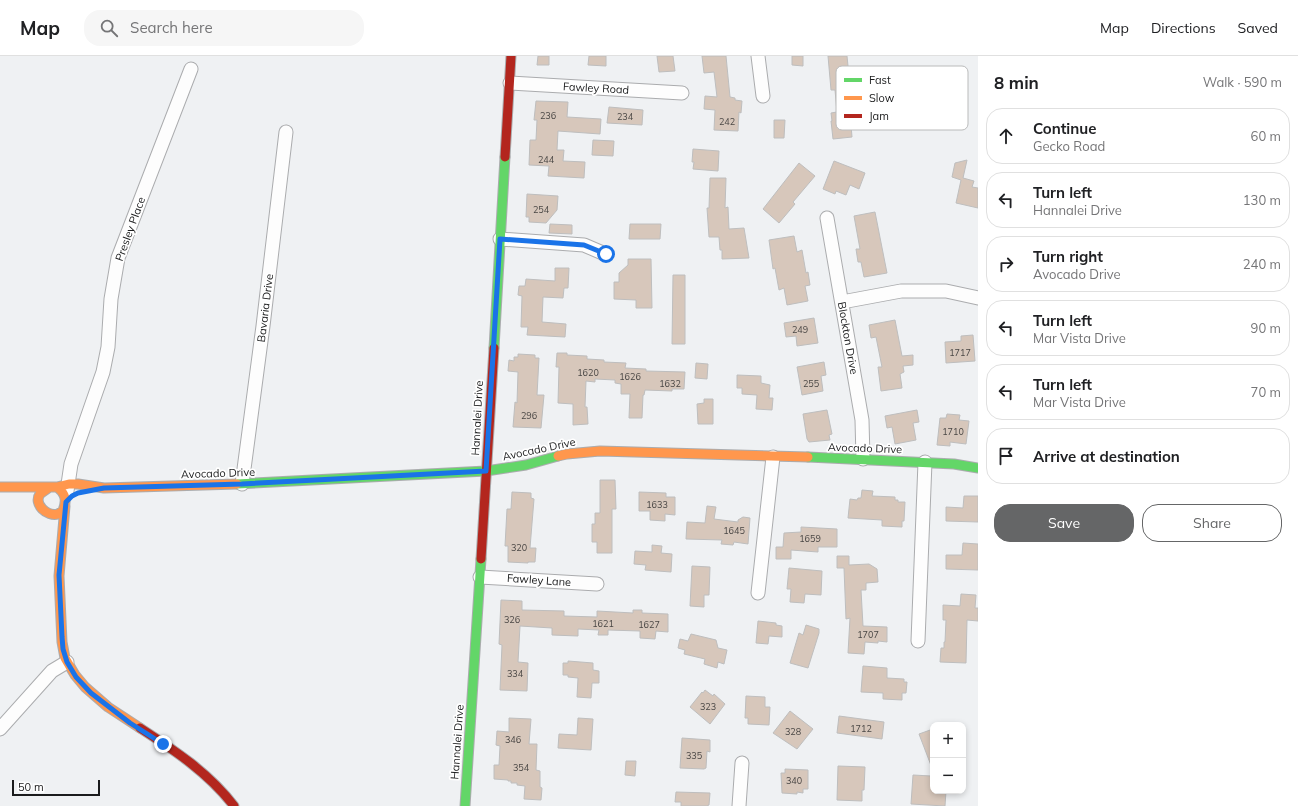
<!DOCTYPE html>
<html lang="en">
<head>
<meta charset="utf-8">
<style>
  body { margin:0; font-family:Mulish,sans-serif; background:#f6f6f6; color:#202124 }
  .controls { position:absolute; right:12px; bottom:12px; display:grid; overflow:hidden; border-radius:8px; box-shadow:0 2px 6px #0003 }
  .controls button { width:36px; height:36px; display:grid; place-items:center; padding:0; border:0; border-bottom:1px solid #e0e0e0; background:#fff; color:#202124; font:20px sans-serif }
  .scale { position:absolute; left:12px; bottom:10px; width:88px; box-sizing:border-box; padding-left:4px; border:2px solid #1a1b1c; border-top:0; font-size:11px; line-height:14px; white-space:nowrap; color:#1a1b1c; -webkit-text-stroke:3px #fff; paint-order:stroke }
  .stop { position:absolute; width:12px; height:12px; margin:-9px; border:3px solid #1a73e8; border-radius:50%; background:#fff }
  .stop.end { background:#1a73e8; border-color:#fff; box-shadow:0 1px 4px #0008 }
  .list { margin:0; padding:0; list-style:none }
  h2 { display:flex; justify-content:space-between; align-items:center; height:52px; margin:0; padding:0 16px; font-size:17px }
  h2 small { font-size:13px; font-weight:400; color:#757577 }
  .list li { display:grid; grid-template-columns:26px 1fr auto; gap:12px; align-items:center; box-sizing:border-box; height:56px; margin:0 8px 8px; padding:0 8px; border:1px solid #e0e0e0; border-radius:16px }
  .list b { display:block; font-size:15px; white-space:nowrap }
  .list p { margin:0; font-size:13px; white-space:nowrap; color:#757577 }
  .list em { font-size:13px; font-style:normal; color:#757577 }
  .actions { display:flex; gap:8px; padding:12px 16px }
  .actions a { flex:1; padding:9px 0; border:1px solid #656667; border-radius:16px; text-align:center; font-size:14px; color:#656667 }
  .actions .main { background:#656667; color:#fff }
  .icon { flex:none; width:22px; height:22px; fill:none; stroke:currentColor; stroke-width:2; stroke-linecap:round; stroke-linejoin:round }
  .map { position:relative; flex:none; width:978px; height:750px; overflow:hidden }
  header { display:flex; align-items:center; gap:24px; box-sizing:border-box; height:56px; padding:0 20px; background:#fff; border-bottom:1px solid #e0e0e0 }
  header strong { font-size:19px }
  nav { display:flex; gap:22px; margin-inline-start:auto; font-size:14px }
  .search { width:280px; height:36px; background:#f6f6f6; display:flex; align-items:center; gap:10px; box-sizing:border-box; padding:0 14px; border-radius:16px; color:#757577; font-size:15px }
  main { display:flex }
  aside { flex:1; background:#fff }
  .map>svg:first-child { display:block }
  .building { fill:#d7c7bb; stroke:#bebebe }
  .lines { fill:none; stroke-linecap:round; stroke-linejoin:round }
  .street-casing { stroke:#abacae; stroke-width:15 }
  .fast-casing { stroke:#abacae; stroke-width:11 }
  .slow-casing { stroke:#abacae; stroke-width:11 }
  .jam-casing { stroke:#abacae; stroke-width:11 }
  .street { stroke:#fdfdfd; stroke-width:13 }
  .fast { stroke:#63d668; stroke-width:9 }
  .slow { stroke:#ff974d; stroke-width:9 }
  .jam { stroke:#b3261e; stroke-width:9 }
  .route { stroke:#1a73e8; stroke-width:5 }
  .labels { text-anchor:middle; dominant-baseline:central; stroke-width:3.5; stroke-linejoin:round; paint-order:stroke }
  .number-label { font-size:9px; fill:#494644 }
  .street-label { font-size:11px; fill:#1a1b1c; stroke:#fff }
  .key { fill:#fff; stroke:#babbbb; stroke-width:1 }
  .key-label { font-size:11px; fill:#1a1b1c }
</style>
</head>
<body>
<header>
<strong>Map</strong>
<div class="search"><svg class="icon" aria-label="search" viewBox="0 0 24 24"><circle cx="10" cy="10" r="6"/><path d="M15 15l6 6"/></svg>Search here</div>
<nav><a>Map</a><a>Directions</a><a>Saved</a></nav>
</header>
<main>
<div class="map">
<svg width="978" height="750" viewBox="0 0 978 750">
  <rect width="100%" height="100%" fill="#eff1f3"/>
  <path class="building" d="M 538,0 L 549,0 L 549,9 L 537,9 Z
    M 589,0 L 606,0 L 606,10 L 588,9 Z
    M 657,0 L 673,0 L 675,15 L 659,16 Z
    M 702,0 L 726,0 L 730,41 L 735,42 L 735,44 L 742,45 L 741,57 L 739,56 L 738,75 L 714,74 L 715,54 L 704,53 L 705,40 L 717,41 L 714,16 L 704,17 Z
    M 792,0 L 803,0 L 803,10 L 792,9 Z
    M 828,0 L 847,0 L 849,20 L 854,19 L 855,31 L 849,32 L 852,57 L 850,57 L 852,81 L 833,83 L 831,65 L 832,65 L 831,57 L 837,56 L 835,34 L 831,34 Z
    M 536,45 L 568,46 L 567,61 L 601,63 L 600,78 L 558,75 L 557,94 L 564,94 L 563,105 L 585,106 L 584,122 L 548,120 L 549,110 L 529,109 L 530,84 L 536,84 L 537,64 L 534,64 Z
    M 609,51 L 643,54 L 642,69 L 607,67 Z
    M 774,64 L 785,64 L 784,82 L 774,82 Z
    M 593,84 L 614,85 L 613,100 L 592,99 Z
    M 693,93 L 719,95 L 718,115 L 693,113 L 694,106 L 692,106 Z
    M 967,104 L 963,122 L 974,125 L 972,131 L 978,132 L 978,152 L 956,147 L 961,124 L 952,121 L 955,107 Z
    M 834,105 L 865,117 L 859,133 L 850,129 L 846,139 L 836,135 L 835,138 L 823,133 Z
    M 799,107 L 815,120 L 793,146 L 795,148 L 779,167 L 763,153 Z
    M 710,122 L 726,122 L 725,152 L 728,151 L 729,173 L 744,172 L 749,202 L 722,203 L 722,194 L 720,194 L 719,181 L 709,181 L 707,152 L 709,152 Z
    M 527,138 L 558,140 L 557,154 L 546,167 L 529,166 L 529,161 L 526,161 Z
    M 875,156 L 887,217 L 864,221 L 861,206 L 858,206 L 856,193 L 860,193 L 854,160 Z
    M 550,168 L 572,169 L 572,178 L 549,177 Z
    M 630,168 L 661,168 L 660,183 L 629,183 Z
    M 794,180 L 797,196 L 802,194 L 806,217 L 808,216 L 810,229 L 805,230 L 808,245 L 787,249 L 784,232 L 779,234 L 775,212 L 773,213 L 769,184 Z
    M 628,203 L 651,203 L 652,252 L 636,252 L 636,244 L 614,243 L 614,226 L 619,226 L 619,217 L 628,209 Z
    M 555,212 L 569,212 L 568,232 L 564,232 L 563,242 L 543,241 L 542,266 L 566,268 L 565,281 L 527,279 L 528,271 L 521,271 L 522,240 L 518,239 L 519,230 L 525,230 L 526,223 L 555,225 Z
    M 673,219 L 685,219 L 685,288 L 672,288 Z
    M 814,262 L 818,287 L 797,290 L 796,280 L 786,281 L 784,267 Z
    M 895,264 L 902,300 L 913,299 L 913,309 L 903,310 L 904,316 L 900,318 L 902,332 L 881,335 L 878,311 L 882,311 L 876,281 L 871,282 L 869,269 Z
    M 973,279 L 975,305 L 946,307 L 945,286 L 961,285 L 961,280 Z
    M 557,297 L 567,297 L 567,299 L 587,300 L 587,303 L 604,304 L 604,306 L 626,307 L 625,312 L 646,313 L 646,315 L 685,316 L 684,333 L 672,333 L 672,335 L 645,334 L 644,339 L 643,339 L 642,362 L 629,362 L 630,338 L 621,338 L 621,328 L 615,327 L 615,324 L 595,323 L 595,326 L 586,325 L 585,351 L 587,351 L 588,368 L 573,369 L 573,348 L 558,347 L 559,311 L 556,311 Z
    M 518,298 L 535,299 L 535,302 L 539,302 L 537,339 L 544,339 L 541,372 L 513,371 L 515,346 L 517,347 L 518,316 L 508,315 L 509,304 L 514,305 L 514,301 L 518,301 Z
    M 824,306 L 826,319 L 821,320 L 823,335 L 802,339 L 797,311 Z
    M 696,307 L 708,308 L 707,323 L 695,322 Z
    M 737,319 L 761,320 L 761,327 L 770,329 L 769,342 L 773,342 L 772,354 L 756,353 L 757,339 L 742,338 L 742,332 L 737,332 Z
    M 704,343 L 713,343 L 713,368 L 698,368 L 697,348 L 704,347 Z
    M 827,354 L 832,378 L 829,379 L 830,384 L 809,386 L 807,383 L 803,358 Z
    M 917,354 L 919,366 L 913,367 L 916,384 L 895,388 L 892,371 L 887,372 L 885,360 Z
    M 947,358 L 960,359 L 959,364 L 969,365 L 966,388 L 950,386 L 950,390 L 937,389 L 940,362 L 946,362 Z
    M 600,424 L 615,424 L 616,453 L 612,453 L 612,497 L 597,497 L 597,486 L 592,486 L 592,468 L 595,468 L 595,457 L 600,457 Z
    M 862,434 L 873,435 L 872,440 L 895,441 L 895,444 L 898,444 L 898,446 L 905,446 L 904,465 L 902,465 L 902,471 L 882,470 L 882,464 L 848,462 L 850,443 L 857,444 L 858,442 L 861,442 Z
    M 512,436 L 531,437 L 531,442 L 534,443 L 530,492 L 536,492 L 535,506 L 528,506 L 528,507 L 508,506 L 508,490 L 505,490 L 507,453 L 511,453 Z
    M 639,436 L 666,437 L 666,441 L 675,441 L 675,459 L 665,458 L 665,465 L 650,464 L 650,455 L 639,455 Z
    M 964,440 L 978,440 L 978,466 L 946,465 L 946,451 L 963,452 Z
    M 707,450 L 716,451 L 714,463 L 738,466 L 738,464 L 743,461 L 750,462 L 748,488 L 734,486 L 733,489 L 721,488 L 722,484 L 686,483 L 687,466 L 705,467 Z
    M 801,471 L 837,473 L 837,491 L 818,491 L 818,496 L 791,494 L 791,503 L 776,503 L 776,491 L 783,491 L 784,477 L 801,476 Z
    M 963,487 L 978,488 L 978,514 L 946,513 L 946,499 L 962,499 Z
    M 652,489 L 662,490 L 661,497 L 672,498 L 671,516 L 645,514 L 646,509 L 634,508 L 635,495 L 652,496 Z
    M 837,500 L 849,500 L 849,509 L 869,508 L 877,513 L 878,526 L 866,527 L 866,534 L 861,534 L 863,570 L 887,571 L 887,586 L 878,585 L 878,587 L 865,586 L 864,598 L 848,597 L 850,562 L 846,563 L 844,512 L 837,512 Z
    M 692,510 L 710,511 L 709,539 L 704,539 L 704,551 L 690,550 Z
    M 789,512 L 822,515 L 821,539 L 805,538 L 804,547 L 790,546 L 791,533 L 787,533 Z
    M 961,538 L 976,539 L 975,552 L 978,552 L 978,565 L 967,564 L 966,607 L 940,606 L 941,592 L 944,592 L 944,586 L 945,586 L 946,564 L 943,564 L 943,549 L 960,550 Z
    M 501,544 L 522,545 L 522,554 L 564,555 L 564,560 L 597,561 L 597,555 L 633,557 L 633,554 L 642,554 L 642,557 L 668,558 L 668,576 L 656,575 L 655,583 L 640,582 L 640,575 L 608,574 L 608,579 L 598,579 L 599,574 L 578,573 L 578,580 L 552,579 L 552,572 L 520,570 L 518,606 L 528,607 L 527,635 L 500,634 L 502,589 L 499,588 Z
    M 758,565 L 776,567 L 776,569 L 782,570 L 782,581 L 769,580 L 768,588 L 756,587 Z
    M 806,569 L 819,573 L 819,577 L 808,612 L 790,607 L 799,577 L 803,579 Z
    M 691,578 L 716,584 L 718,592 L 727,594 L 724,608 L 718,606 L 717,612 L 704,608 L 705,603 L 684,598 L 685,594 L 678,592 L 680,583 L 688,585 Z
    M 568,605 L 593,607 L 593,614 L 599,615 L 599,627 L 592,627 L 591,642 L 577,641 L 578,622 L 568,621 L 568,619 L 563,619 L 563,607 L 568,607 Z
    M 863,610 L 887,612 L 887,622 L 904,623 L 904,626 L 907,626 L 906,637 L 902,637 L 902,644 L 883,643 L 883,637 L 861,636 Z
    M 705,634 L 713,640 L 714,638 L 725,648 L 710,668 L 690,651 L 702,636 L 703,637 Z
    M 746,640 L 765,641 L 765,651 L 770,651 L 769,669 L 748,668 L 748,662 L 745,662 Z
    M 790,655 L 813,673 L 797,693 L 773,677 Z
    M 839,660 L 884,666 L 882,683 L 837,677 Z
    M 509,662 L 531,663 L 529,688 L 537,688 L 536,714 L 540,715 L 540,731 L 542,732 L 541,744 L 524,743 L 525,730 L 517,729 L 517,727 L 511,727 L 511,725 L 508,725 L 508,724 L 494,723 L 494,709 L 499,709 L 500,690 L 496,689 L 497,675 L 509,676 Z
    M 578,662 L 593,663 L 591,694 L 558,692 L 559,678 L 577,679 Z
    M 933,673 L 933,712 L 932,712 L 919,678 Z
    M 682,682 L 710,684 L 710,696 L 707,695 L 706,712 L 704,713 L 680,712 Z
    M 626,705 L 636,705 L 635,720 L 625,719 Z
    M 838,710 L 865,711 L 864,734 L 862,734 L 862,745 L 837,744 Z
    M 785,713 L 808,714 L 808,733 L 803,733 L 803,737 L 797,736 L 797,738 L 782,737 L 781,717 L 785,717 Z
    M 913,719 L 931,720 L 931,728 L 933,728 L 933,735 L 946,735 L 945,750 L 911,748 Z
    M 676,736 L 710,737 L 709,749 L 708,749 L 708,750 L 681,750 L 681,746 L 675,746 Z"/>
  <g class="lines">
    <g class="street-casing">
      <path id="street" d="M 758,0 L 763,40
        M 510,27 L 682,37
        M 827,162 L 862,364 L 863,403
        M 500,183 L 584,189 L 605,198
        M 842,246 L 901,235 L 946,235 L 978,242
        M 242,428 L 263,270 L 286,76
        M 67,435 L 71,408 L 103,316 L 108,291 L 111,243 L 118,202 L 191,13
        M 480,521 L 597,528
        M 758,537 L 773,401
        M 918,585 L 925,406
        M 0,673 L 52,615 L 67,606
        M 739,750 L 742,707"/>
    </g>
    <g class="fast-casing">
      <path id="fast" d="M 494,292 L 505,101
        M 808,401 L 954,408 L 978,412
        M 237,428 L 486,415 L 526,409 L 558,400
        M 465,750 L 481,503"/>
    </g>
    <g class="slow-casing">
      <path id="slow" d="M 558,400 L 567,398 L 600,395 L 808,401
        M 0,431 L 57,431 C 66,438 67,444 63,455 C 63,455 58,458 58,458 C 47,461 33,448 40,438 C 42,436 46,434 48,432
        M 57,431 L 69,428 L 78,428 L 104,432 L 237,428
        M 65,450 L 59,520 L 62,586 L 65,602 L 75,619 L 85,631 L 108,651 L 140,672"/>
    </g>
    <g class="jam-casing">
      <path id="jam" d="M 505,101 L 511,0
        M 481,503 L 494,292
        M 140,672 C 174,694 209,717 234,750"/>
    </g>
    <use href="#street" class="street"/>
    <use href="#fast" class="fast"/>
    <use href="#slow" class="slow"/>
    <use href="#jam" class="jam"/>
  </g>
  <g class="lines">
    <path class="route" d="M 163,688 L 130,667 L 91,637 L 76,621 L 67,606 L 63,593 L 62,581 L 59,519 L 66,446 L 72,440 L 78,437 L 104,432 L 242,428 L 486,415 L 500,183 L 584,189 L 606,198"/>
  </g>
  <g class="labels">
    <g class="number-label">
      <text x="548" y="59">236</text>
      <text x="625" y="60">234</text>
      <text x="727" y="65">242</text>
      <text x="546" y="103">244</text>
      <text x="541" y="153">254</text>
      <text x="800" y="273">249</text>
      <text x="960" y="296">1717</text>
      <text x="588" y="316">1620</text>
      <text x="630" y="320">1626</text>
      <text x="670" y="327">1632</text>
      <text x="811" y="327">255</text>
      <text x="529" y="359">296</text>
      <text x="953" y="375">1710</text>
      <text x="657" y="448">1633</text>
      <text x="734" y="474">1645</text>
      <text x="810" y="482">1659</text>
      <text x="519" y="491">320</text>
      <text x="512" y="563">326</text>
      <text x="603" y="567">1621</text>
      <text x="649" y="568">1627</text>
      <text x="868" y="578">1707</text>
      <text x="515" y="617">334</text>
      <text x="708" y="650">323</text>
      <text x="861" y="672">1712</text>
      <text x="793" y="675">328</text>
      <text x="513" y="683">346</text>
      <text x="694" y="699">335</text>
      <text x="521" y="711">354</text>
      <text x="794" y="724">340</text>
    </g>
    <g class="street-label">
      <text transform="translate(596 32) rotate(3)">Fawley Road</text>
      <text transform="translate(130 173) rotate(-70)">Presley Place</text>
      <text transform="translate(265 252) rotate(-83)">Bavaria Drive</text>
      <text transform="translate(848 282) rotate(80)">Blockton Drive</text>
      <text transform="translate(477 362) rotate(-87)">Hannalei Drive</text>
      <text transform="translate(865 392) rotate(2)">Avocado Drive</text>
      <text transform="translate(539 393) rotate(-12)">Avocado Drive</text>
      <text transform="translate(218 417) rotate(-2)">Avocado Drive</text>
      <text transform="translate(539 524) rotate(4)">Fawley Lane</text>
      <text transform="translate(457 686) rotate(-86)">Hannalei Drive</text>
    </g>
  </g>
  <rect x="836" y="10" width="132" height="64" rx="6" class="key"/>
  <rect x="844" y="22" width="18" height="4" fill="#63d668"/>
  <rect x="844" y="40" width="18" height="4" fill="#ff974d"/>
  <rect x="844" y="58" width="18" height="4" fill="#b3261e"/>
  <g class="key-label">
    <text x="869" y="28">Fast</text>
    <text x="869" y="46">Slow</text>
    <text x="869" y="64">Jam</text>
  </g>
</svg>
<div class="controls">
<button>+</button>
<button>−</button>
</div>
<div class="scale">50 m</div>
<div class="stop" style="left:606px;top:198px"></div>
<div class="stop end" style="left:163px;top:688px"></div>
</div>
<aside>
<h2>8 min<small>Walk · 590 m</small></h2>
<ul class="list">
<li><svg class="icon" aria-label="ahead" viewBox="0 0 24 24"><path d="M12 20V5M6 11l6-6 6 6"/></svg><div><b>Continue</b><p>Gecko Road</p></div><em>60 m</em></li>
<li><svg class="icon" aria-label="left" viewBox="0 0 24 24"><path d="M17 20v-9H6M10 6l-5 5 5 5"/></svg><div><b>Turn left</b><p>Hannalei Drive</p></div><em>130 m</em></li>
<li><svg class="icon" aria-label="right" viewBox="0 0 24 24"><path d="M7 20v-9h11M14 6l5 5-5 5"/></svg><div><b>Turn right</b><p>Avocado Drive</p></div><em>240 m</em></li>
<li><svg class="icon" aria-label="left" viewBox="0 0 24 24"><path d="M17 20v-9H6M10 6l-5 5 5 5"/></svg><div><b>Turn left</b><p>Mar Vista Drive</p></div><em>90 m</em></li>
<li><svg class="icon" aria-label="left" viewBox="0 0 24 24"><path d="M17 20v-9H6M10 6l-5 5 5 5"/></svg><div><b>Turn left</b><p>Mar Vista Drive</p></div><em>70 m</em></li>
<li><svg class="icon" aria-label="arrive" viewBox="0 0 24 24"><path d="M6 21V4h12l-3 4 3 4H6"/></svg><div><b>Arrive at destination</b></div></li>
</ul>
<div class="actions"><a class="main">Save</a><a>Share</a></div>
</aside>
</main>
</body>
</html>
